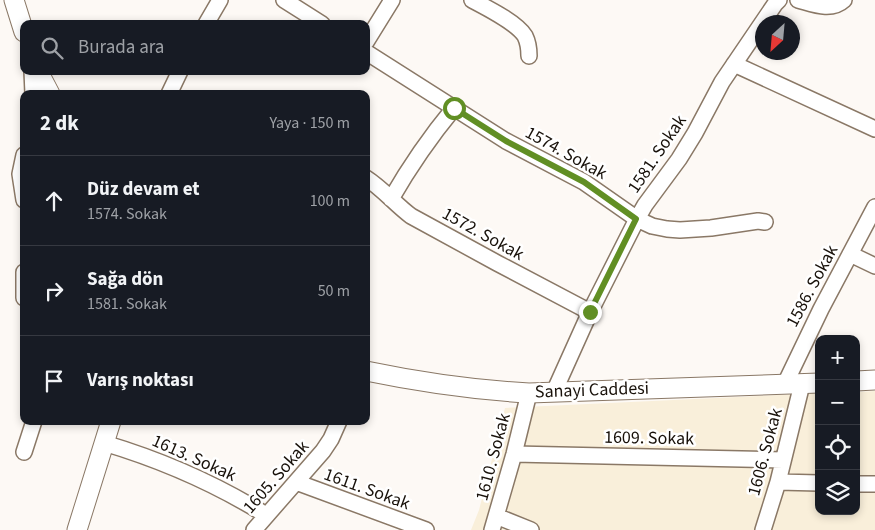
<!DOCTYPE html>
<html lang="tr">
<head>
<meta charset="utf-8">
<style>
  body { margin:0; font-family:"Source Sans 3",sans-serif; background:#20242c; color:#f1f3f6 }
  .controls { position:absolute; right:15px; bottom:15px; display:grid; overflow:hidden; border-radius:10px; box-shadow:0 2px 8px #0003 }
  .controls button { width:45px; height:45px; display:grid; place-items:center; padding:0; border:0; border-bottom:1px solid #363941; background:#171b24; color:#f1f3f6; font:25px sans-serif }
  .compass { position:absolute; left:755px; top:15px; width:45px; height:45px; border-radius:50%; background:#171b24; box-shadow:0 2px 8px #0003; rotate:206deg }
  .stop { position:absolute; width:15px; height:15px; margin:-11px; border:4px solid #618f24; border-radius:50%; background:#fff }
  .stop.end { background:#618f24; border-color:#fff; box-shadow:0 1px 5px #0008 }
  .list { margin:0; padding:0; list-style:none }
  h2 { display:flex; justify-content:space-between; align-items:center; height:65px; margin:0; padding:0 20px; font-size:21px }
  h2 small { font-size:16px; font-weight:400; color:#9ea1a6 }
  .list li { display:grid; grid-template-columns:32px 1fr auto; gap:15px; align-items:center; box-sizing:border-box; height:90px; padding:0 20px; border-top:1px solid #363941 }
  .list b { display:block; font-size:19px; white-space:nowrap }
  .list p { margin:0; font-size:16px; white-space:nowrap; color:#9ea1a6 }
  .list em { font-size:16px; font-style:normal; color:#9ea1a6 }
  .icon { flex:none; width:28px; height:28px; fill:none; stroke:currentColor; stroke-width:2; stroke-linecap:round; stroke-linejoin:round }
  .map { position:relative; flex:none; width:875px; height:530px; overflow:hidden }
  .search { position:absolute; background:#171b24; box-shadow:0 2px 8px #0003; left:20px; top:20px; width:350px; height:55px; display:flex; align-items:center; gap:12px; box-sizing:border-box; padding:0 18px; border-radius:10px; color:#9ea1a6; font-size:19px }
  .panel { position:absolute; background:#171b24; box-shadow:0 2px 8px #0003; left:20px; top:90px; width:350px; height:335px; border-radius:10px }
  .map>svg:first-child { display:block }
  .industrial { fill:#f9efda }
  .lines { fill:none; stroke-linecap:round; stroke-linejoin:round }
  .minor-casing { stroke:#8a7866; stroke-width:18 }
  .tertiary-casing { stroke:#8a7866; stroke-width:21 }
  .minor { stroke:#fff; stroke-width:15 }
  .tertiary { stroke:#fff; stroke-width:19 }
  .route { stroke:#618f24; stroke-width:6 }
  .labels { text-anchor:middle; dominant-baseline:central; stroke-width:5; stroke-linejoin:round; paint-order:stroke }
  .street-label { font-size:18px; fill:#18110a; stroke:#fff }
</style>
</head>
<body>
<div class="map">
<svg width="875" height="530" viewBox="0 0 875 530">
  <rect width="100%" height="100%" fill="#fdf9f5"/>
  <path class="industrial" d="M 875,391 L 875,530 L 471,530 L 479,510 L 505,408 L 819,393 L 819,511 L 856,511 L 856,392 Z"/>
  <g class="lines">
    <g class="minor-casing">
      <path id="minor" d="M 284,0 L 322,24
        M 472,0 C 487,8 516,22 525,36 C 528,42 529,49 529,56
        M 798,0 C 813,4 831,12 844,0
        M 206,24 L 220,0
        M 366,42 L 392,0
        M 366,52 L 506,141 L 584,182 L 637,219 L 652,226 L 667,229 L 680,230 L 711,228 L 758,221 L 765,222
        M 734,64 L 875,129
        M 32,71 L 33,94
        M 169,94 L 180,71
        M 24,155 L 20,174 L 24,200
        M 366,178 C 383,189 395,204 411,216 L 497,263 L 590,312
        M 391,199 C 410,166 430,137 454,108
        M 850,254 L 875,266
        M 24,272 L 24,298
        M 785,384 L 821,309 L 875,207
        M 554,392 L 590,312 L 637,219 L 645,205 L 679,159 L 695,133 L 722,82 L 775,4 L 779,0
        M 104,443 C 161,460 216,484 266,515
        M 24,452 L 34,421
        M 514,454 L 783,460
        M 296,482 L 426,530
        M 778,482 L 819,483
        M 856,484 L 875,484
        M 496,516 L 531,530
        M 254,530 L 323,451 L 331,439 L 339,421
        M 492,530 L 514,454 L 529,393
        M 763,530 L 778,482 L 802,384"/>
    </g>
    <g class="tertiary-casing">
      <path id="tertiary" d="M 14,0 L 24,32
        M 38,71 L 50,94
        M 366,371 C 419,382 475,390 529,393 L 819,383
        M 856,381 L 875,380
        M 77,530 L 111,421"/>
    </g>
    <use href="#minor" class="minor"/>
    <use href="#tertiary" class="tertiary"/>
  </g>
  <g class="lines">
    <path class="route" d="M 454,108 L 506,141 L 584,182 L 636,219 L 590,312"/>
  </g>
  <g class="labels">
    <g class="street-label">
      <text transform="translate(566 153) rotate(29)">1574. Sokak</text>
      <text transform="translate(657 154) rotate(-56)">1581. Sokak</text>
      <text transform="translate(483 234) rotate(29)">1572. Sokak</text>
      <text transform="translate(812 286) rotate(-62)">1586. Sokak</text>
      <text transform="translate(592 390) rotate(-2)">Sanayi Caddesi</text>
      <text transform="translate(649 438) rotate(1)">1609. Sokak</text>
      <text transform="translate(765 452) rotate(-75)">1606. Sokak</text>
      <text transform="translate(493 457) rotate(-75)">1610. Sokak</text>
      <text transform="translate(194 458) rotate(24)">1613. Sokak</text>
      <text transform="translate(276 477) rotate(-49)">1605. Sokak</text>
      <text transform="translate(367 489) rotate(20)">1611. Sokak</text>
    </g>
  </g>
</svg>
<div class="controls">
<button>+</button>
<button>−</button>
<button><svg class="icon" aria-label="locate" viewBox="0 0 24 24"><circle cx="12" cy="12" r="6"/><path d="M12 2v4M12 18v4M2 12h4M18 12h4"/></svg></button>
<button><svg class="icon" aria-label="layers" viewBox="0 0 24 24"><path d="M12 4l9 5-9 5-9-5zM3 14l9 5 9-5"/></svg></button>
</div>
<svg class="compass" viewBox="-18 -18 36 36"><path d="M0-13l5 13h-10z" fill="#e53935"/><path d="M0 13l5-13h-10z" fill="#9ea1a6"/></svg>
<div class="stop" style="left:454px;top:108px"></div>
<div class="stop end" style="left:590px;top:312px"></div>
<div class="search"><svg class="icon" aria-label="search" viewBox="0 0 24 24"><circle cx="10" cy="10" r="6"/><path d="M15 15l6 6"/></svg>Burada ara</div>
<section class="panel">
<h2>2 dk<small>Yaya · 150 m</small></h2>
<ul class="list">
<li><svg class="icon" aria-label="ahead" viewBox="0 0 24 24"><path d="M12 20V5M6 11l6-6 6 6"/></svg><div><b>Düz devam et</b><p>1574. Sokak</p></div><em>100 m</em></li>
<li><svg class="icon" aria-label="right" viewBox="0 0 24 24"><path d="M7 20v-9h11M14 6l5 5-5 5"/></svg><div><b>Sağa dön</b><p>1581. Sokak</p></div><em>50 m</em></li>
<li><svg class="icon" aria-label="arrive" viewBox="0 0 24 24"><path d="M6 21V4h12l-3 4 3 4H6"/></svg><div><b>Varış noktası</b></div></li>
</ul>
</section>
</div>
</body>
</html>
